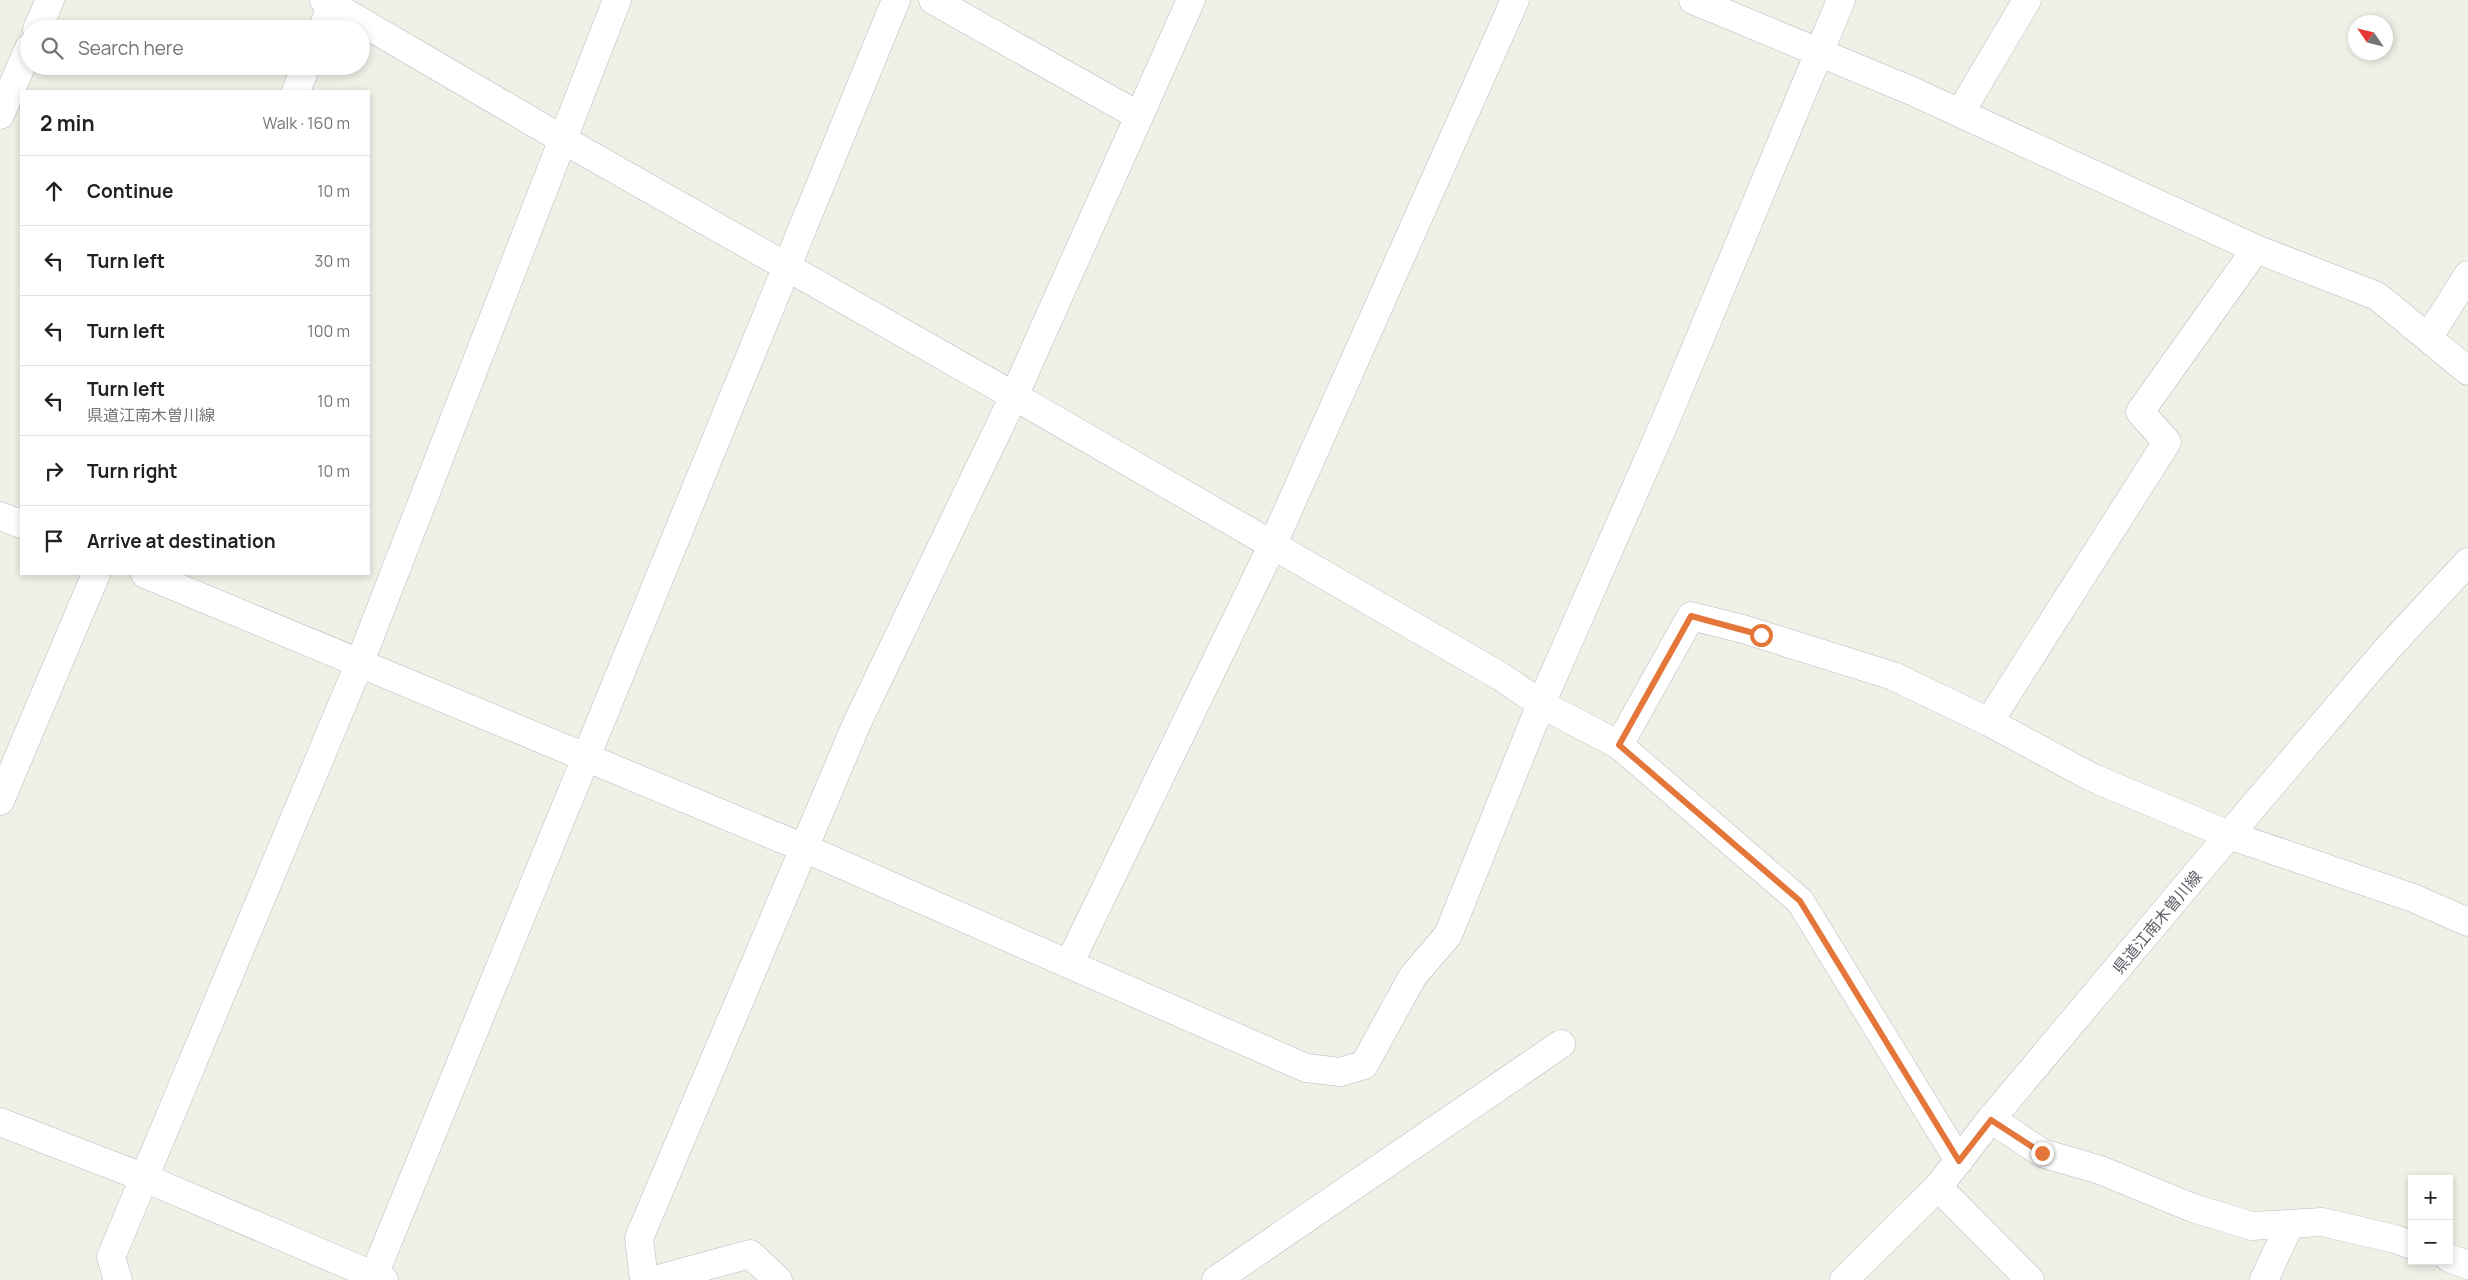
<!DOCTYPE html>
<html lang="en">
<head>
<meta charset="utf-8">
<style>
  body { margin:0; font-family:Manrope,"Noto Sans JP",sans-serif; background:#f6f6f6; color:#202124 }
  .controls { position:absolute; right:15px; bottom:15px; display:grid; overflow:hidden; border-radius:0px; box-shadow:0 2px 8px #0003 }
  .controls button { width:45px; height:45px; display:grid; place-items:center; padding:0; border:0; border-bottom:1px solid #e0e0e0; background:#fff; color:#202124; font:25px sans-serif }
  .compass { position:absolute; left:2348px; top:15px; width:45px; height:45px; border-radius:50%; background:#fff; box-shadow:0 2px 8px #0003; rotate:305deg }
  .stop { position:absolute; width:15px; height:15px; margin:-11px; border:4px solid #e57639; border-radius:50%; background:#fff }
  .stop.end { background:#e57639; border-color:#fff; box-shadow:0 1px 5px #0008 }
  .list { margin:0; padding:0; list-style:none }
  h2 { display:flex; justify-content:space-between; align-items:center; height:65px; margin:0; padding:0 20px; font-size:21px }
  h2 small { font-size:16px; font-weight:400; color:#757577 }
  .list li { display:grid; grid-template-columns:32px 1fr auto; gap:15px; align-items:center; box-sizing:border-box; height:70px; padding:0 20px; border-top:1px solid #e0e0e0 }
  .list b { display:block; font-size:19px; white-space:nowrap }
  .list p { margin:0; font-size:16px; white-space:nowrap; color:#757577 }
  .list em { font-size:16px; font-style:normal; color:#757577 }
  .icon { flex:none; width:28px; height:28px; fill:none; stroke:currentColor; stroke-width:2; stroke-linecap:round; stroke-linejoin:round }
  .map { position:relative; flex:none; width:2468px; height:1280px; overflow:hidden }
  .search { position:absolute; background:#fff; box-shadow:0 2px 8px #0003; left:20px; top:20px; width:350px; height:55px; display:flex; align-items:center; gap:12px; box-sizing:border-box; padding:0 18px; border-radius:28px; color:#757577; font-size:19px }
  .panel { position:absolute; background:#fff; box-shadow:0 2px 8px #0003; left:20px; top:90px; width:350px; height:485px; border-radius:0px }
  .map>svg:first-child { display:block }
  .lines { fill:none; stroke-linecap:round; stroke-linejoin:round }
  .minor-casing { stroke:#b9bac0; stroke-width:29 }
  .tertiary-casing { stroke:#b9bac0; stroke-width:29 }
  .secondary-casing { stroke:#bbbbc2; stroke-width:29 }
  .minor { stroke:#fff; stroke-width:28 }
  .tertiary { stroke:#fff; stroke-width:28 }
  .secondary { stroke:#fff; stroke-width:28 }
  .route { stroke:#e57639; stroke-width:6 }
  .labels { text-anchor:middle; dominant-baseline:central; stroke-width:4; stroke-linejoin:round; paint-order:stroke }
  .street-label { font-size:16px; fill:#5f6067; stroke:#fff }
</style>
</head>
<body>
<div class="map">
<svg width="2468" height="1280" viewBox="0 0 2468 1280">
  <rect width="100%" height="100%" fill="#f0f0e7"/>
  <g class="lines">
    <g class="minor-casing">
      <path id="minor" d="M 324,0 L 562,139 L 1014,396 L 1500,676 L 1541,704 L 1619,745 L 1800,901 L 1959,1161
        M 933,0 L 1139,116
        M 1693,0 L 1912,91 L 2256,249 L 2377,296 L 2468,371
        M 322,29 L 334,0
        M 296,91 L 306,66
        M 1960,113 L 2027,0
        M 2428,338 L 2468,275
        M 0,516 L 21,524
        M 145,574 L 804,848 L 1306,1068 L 1340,1072 L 1364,1065 L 1413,976 L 1448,935 L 1541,704 L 1667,417 L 1841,0
        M 1989,722 L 2167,442 L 2140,412 L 2256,249
        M 1619,745 L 1691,616 L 1743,629 L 1893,676 L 1989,722 L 2091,777 L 2229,835 L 2413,898 L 2468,922
        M 0,801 L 96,574
        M 1069,964 L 1272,546 L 1515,0
        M 1991,1119 L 2042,1153 L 2100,1170 L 2193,1208 L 2252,1226 L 2322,1222 L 2395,1239 L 2412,1245
        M 0,1122 L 145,1178 L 384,1280
        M 1938,1187 L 2030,1280
        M 2449,1258 L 2468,1265
        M 374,1275 L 896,0
        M 118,1280 L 111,1257 L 360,662 L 617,0
        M 644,1280 L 639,1238 L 857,723 L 1014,396
        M 655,1280 L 750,1254 L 778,1280
        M 1216,1280 L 1561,1044
        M 2264,1280 L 2290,1224"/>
    </g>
    <g class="tertiary-casing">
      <path id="tertiary" d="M 37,29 L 50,0
        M 0,115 L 29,48
        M 1014,396 L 1191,0"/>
    </g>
    <g class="secondary-casing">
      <path id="secondary" d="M 1844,1280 L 1938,1187 L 1991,1119 L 2229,835 L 2388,648 L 2468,562"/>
    </g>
    <use href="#minor" class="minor"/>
    <use href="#tertiary" class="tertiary"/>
    <use href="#secondary" class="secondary"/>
  </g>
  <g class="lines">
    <path class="route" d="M 1761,635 L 1691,616 L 1619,745 L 1800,901 L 1959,1161 L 1991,1120 L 2042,1153"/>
  </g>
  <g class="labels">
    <g class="street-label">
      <text transform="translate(2157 922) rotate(-50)">県道江南木曽川線</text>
    </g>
  </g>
</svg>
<div class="controls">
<button>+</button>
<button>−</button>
</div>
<svg class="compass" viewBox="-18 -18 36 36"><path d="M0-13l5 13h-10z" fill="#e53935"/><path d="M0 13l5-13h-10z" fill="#757577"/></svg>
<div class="stop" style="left:1761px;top:635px"></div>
<div class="stop end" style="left:2042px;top:1153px"></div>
<div class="search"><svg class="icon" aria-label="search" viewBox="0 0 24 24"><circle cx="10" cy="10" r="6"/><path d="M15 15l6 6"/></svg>Search here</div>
<section class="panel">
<h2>2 min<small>Walk · 160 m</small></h2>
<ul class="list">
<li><svg class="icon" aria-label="ahead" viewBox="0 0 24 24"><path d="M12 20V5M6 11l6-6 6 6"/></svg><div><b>Continue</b></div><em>10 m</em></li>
<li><svg class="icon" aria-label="left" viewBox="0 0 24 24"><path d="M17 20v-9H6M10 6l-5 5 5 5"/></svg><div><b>Turn left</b></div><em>30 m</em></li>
<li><svg class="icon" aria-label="left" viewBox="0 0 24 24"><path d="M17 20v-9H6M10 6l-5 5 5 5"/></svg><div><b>Turn left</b></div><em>100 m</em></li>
<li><svg class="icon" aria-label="left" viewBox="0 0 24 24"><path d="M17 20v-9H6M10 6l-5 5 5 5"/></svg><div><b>Turn left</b><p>県道江南木曽川線</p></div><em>10 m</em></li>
<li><svg class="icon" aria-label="right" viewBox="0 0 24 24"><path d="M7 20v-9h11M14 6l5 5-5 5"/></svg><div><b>Turn right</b></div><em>10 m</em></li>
<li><svg class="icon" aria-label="arrive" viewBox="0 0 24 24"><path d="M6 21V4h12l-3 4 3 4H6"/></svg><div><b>Arrive at destination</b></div></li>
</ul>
</section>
</div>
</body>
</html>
